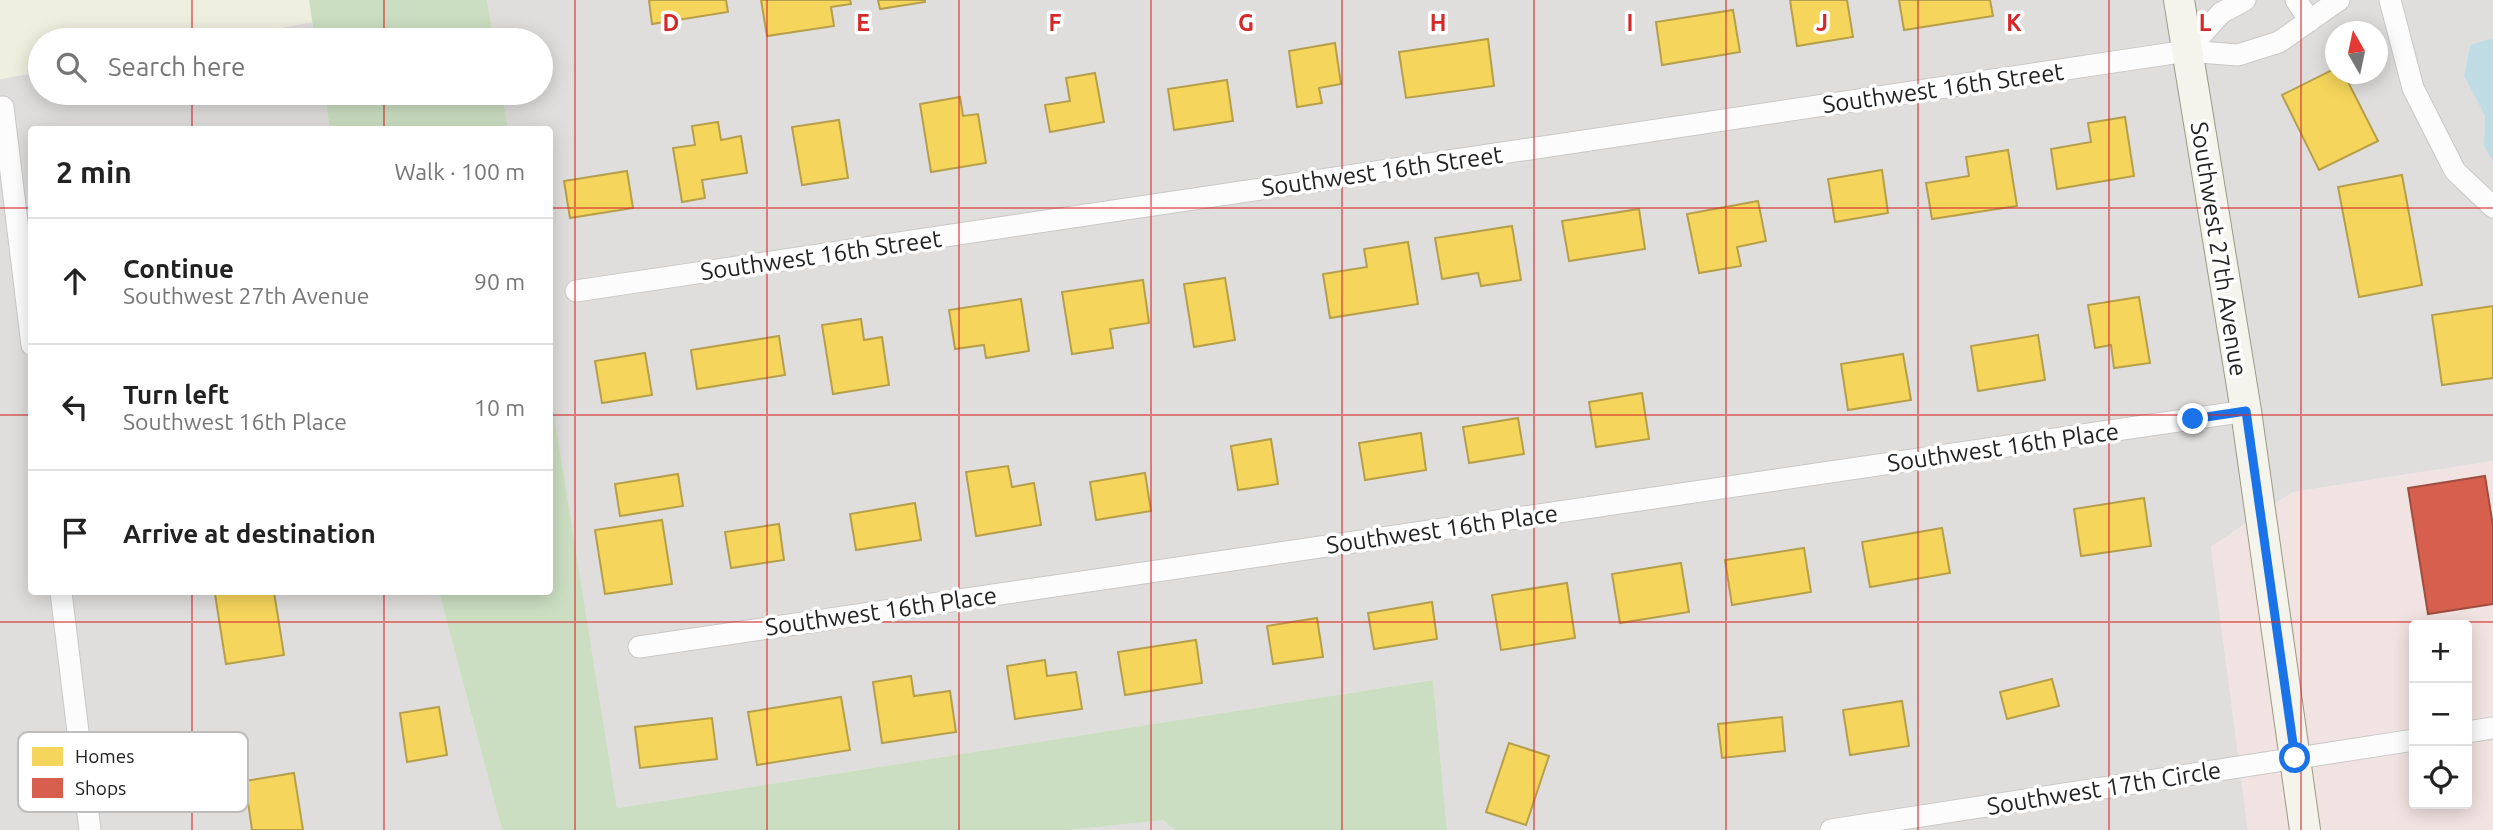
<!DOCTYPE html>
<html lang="en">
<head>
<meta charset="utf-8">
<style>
  body { margin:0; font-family:Ubuntu,sans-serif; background:#f6f6f6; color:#222 }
  .controls { position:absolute; right:21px; bottom:21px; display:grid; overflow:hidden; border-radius:7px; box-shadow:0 4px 18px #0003 }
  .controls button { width:63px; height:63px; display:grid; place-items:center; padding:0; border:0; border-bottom:2px solid #e0e0e0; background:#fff; color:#222; font:35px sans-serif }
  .compass { position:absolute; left:2325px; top:21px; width:63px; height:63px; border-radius:50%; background:#fff; box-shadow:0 4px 18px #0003; rotate:351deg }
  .stop { position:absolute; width:21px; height:21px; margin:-16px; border:5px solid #1a73e8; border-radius:50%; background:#fff }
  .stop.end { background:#1a73e8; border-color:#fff; box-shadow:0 2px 7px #0008 }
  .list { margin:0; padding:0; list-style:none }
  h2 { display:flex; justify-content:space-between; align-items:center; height:91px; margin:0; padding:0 28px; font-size:30px }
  h2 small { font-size:23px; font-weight:400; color:#767676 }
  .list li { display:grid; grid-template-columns:46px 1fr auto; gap:21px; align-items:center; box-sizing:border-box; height:126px; padding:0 28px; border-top:2px solid #e0e0e0 }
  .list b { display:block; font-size:26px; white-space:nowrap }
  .list p { margin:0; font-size:23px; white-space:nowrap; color:#767676 }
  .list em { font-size:23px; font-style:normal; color:#767676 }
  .icon { flex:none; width:38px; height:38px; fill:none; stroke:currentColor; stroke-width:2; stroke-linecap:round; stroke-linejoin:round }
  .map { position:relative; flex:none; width:2493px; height:830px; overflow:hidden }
  .search { position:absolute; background:#fff; box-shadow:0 4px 18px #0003; left:28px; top:28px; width:525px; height:77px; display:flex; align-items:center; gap:18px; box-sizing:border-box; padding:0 24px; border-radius:38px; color:#767676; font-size:26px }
  .panel { position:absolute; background:#fff; box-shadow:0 4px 18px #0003; left:28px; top:126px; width:525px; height:469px; border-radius:7px }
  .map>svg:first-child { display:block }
  .residential { fill:#dfdedc; fill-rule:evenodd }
  .commercial { fill:#f1e3e1; fill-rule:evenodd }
  .farmland { fill:#efefdf }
  .forest { fill:#cbdec1 }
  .water { fill:#bfdbe3 }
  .homes { fill:#f6d55c; stroke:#b69f4b; stroke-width:2 }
  .shops { fill:#d6604d; stroke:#a04d40; stroke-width:2 }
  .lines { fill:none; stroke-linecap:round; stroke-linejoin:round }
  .street-casing { stroke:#c9c8c7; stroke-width:23 }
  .secondary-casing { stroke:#999a82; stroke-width:32 }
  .street { stroke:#fdfcfc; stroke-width:21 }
  .secondary { stroke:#f4f4ed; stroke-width:30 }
  .route { stroke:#1a73e8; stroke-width:9 }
  .grid { fill:none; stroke:#d62828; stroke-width:2; stroke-opacity:0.55 }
  .labels { text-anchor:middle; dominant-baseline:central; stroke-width:7; stroke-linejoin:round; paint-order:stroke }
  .street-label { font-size:24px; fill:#222; stroke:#fff }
  .key { fill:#fff; stroke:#bdbdbd; stroke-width:2 }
  .key-label { font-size:19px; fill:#222 }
  .grid-label { font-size:23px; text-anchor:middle; font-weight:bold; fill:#d62828; stroke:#fff; stroke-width:7; stroke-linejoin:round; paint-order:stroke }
</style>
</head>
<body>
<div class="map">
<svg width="2493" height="830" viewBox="0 0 2493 830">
  <rect width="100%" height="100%" fill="#f0eeeb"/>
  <path class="residential" d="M 487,0 L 2165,0 L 2232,413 L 2248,522 L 2211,547 L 2248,830 L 1447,830 L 1433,680 L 617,808 L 550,388 L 550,130 L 508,129 L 502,93 L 541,93 L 541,40 L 494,40 Z
    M 2193,0 L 2493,0 L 2493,38 L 2470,45 L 2464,76 L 2485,116 L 2484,146 L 2493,162 L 2493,461 L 2293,492 L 2273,505 ZM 2336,32 L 2378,32 L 2378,74 L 2336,74 Z
    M 312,22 L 315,40 L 212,40 Z
    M 40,72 L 40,93 L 324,93 L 330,129 L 32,130 L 32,592 L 439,592 L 502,830 L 0,830 L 0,79 Z
    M 1163,820 L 1174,830 L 1070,830 Z"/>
  <path class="commercial" d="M 2493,461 L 2493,830 L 2319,830 L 2273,505 L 2293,492 ZM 2414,625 L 2467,625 L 2467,804 L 2414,804 Z
    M 2248,523 L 2291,830 L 2248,830 L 2211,547 Z"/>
  <path class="farmland" d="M 0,0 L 309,0 L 312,22 L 212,40 L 40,40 L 40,72 L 0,79 Z"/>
  <path class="forest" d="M 309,0 L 487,0 L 494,40 L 315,40 Z
    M 324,93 L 502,93 L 508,129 L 330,129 Z
    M 550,388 L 617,808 L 1433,680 L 1447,830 L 1174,830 L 1163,820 L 1070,830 L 502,830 L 439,592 L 550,592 Z"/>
  <path class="water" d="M 2493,38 L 2493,162 L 2484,146 L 2485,116 L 2464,76 L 2470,45 Z"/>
  <path class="homes" d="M 649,0 L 726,0 L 728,12 L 652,24 Z
    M 761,0 L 850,0 L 851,4 L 831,7 L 834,26 L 767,36 Z
    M 878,0 L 925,0 L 925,2 L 880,9 Z
    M 1790,0 L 1847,0 L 1853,37 L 1797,46 Z
    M 1899,0 L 1990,0 L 1993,16 L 1904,30 Z
    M 1733,10 L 1740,52 L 1662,65 L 1656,22 Z
    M 1488,39 L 1494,86 L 1406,98 L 1399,52 Z
    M 1335,43 L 1341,84 L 1319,88 L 1322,103 L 1297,107 L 1289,51 Z
    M 2336,68 L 2336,74 L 2344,74 L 2378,141 L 2319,170 L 2282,95 Z
    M 1095,73 L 1104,122 L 1050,132 L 1045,105 L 1070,101 L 1066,78 Z
    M 1227,80 L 1233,121 L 1174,130 L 1168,89 Z
    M 960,97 L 963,116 L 978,114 L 986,163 L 931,172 L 920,104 Z
    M 2125,117 L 2134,176 L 2057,189 L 2051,149 L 2091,142 L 2088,123 Z
    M 839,120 L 848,178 L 802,185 L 792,127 Z
    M 718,122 L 721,140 L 741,136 L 747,173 L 702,180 L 705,198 L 682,202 L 673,148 L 695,145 L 692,126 Z
    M 2008,150 L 2017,206 L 1932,219 L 1926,183 L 1969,176 L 1966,157 Z
    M 1882,170 L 1888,213 L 1835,222 L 1828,179 Z
    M 627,171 L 633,208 L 570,218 L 564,181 Z
    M 2402,175 L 2422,285 L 2359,297 L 2338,187 Z
    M 1758,201 L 1766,241 L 1737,247 L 1741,266 L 1699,273 L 1687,214 Z
    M 1639,209 L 1645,249 L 1569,261 L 1562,221 Z
    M 1512,226 L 1521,280 L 1481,286 L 1478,273 L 1442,279 L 1435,238 Z
    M 1408,242 L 1418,304 L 1330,318 L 1323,274 L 1367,267 L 1364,249 Z
    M 1225,278 L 1235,340 L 1194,347 L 1184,284 Z
    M 1143,280 L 1149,323 L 1110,329 L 1113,348 L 1072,354 L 1062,292 Z
    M 2139,297 L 2150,363 L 2114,368 L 2111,345 L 2095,348 L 2088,305 Z
    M 1021,299 L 1029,351 L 986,358 L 984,345 L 955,349 L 949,310 Z
    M 2493,306 L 2493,378 L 2442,385 L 2432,315 Z
    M 861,319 L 864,340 L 882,337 L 889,385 L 833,394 L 822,325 Z
    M 2038,335 L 2045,380 L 1978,391 L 1971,346 Z
    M 779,336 L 785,375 L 697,389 L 691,350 Z
    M 645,353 L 652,395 L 602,403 L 595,361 Z
    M 1903,354 L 1911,400 L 1848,410 L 1841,364 Z
    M 1642,393 L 1649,439 L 1596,447 L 1589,402 Z
    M 1518,418 L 1524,454 L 1469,463 L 1463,427 Z
    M 1421,433 L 1426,470 L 1365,480 L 1359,443 Z
    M 1271,439 L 1278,484 L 1238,490 L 1231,446 Z
    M 1008,466 L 1012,487 L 1034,483 L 1041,525 L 976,536 L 966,472 Z
    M 1145,473 L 1151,511 L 1096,520 L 1090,482 Z
    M 678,474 L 683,506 L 620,516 L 615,484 Z
    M 2144,498 L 2151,546 L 2081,556 L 2074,509 Z
    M 915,503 L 921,540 L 856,550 L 850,514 Z
    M 662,520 L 672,584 L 605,594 L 595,530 Z
    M 779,524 L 784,560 L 731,568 L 725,532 Z
    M 1942,528 L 1950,573 L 1870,587 L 1862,542 Z
    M 1804,548 L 1811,592 L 1732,605 L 1725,560 Z
    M 1681,563 L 1689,612 L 1620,623 L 1612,574 Z
    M 1567,583 L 1575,638 L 1501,650 L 1492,595 Z
    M 228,592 L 274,592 L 284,655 L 226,664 L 215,594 Z
    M 1432,602 L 1437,639 L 1374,649 L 1368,613 Z
    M 1317,618 L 1323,657 L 1273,664 L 1267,626 Z
    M 1196,640 L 1202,683 L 1125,695 L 1118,652 Z
    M 1045,660 L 1047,676 L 1076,672 L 1082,709 L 1015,719 L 1007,666 Z
    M 911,676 L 914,696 L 950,691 L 956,732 L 882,743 L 873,682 Z
    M 2052,679 L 2059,706 L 2007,719 L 2000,692 Z
    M 841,697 L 850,750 L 757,765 L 748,712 Z
    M 1902,701 L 1909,746 L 1850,755 L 1843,710 Z
    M 439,707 L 447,755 L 407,762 L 400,713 Z
    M 1782,717 L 1785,751 L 1722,758 L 1718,724 Z
    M 712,718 L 717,759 L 640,768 L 635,727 Z
    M 1509,743 L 1549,756 L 1526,825 L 1486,812 Z
    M 294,773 L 303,830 L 252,830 L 245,781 Z"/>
  <path class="shops" d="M 2485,476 L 2493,526 L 2493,604 L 2428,614 L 2408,488 Z"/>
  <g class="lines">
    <g class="street-casing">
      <path id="street" d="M 2296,0 L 2310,21
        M 2390,0 L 2413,88 L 2455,171 L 2493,207
        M 2187,51 L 2221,13 L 2245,0
        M 3,107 L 32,345
        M 576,291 L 2187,51 L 2238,55 L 2279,42 L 2339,0
        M 61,592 L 90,830
        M 639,647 L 2246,411
        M 2467,732 L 2493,728
        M 1831,830 L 2414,740"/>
    </g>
    <g class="secondary-casing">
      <path id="secondary" d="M 2179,0 L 2246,411 L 2305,830"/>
    </g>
    <use href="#street" class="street"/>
    <use href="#secondary" class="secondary"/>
  </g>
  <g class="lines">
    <path class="route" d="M 2193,419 L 2246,411 L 2295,758"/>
  </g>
  <path class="grid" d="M 192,0 L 192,40M 384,0 L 384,40M 575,0 L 575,830M 767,0 L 767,830M 959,0 L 959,830M 1151,0 L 1151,830M 1342,0 L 1342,830M 1534,0 L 1534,830M 1726,0 L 1726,830M 1918,0 L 1918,830M 2109,0 L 2109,830M 2301,0 L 2301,830M 192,93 L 192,130M 384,93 L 384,130M 0,208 L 32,208M 550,208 L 2493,208M 0,415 L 32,415M 550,415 L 2493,415M 192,592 L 192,830M 384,592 L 384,830M 0,622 L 2493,622"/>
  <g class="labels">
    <g class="street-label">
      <text transform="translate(1943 88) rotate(-8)">Southwest 16th Street</text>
      <text transform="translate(1382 171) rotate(-8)">Southwest 16th Street</text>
      <text transform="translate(2219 249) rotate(81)">Southwest 27th Avenue</text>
      <text transform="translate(821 255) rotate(-8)">Southwest 16th Street</text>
      <text transform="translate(2003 447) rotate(-8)">Southwest 16th Place</text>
      <text transform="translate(1442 529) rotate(-8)">Southwest 16th Place</text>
      <text transform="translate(881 611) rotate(-8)">Southwest 16th Place</text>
      <text transform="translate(2104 788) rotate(-9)">Southwest 17th Circle</text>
    </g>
  </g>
  <rect x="18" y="732" width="230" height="80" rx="10" class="key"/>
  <rect x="32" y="747" width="31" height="19" fill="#f6d55c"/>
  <rect x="32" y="778" width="31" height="20" fill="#d6604d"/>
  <g class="key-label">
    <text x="75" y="763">Homes</text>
    <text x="75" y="795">Shops</text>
  </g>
  <g class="grid-label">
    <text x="671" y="31">D</text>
    <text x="863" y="31">E</text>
    <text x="1055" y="31">F</text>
    <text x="1246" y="31">G</text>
    <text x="1438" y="31">H</text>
    <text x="1630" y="31">I</text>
    <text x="1822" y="31">J</text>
    <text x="2014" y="31">K</text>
    <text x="2205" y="31">L</text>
  </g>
</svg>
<div class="controls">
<button>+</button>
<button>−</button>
<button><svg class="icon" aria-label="locate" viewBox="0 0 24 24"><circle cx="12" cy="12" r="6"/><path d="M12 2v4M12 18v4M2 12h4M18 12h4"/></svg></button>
</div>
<svg class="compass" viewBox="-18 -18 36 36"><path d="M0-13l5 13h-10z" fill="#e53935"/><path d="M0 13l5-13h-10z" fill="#767676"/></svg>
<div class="stop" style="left:2295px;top:758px"></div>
<div class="stop end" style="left:2193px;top:419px"></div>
<div class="search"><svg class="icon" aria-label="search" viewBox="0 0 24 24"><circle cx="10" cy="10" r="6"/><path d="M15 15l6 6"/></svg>Search here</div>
<section class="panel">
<h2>2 min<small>Walk · 100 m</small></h2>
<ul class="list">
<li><svg class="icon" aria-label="ahead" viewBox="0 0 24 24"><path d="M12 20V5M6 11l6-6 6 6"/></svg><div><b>Continue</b><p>Southwest 27th Avenue</p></div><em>90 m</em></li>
<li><svg class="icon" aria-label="left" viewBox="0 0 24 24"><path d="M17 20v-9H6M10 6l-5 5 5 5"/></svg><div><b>Turn left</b><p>Southwest 16th Place</p></div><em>10 m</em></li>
<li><svg class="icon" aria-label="arrive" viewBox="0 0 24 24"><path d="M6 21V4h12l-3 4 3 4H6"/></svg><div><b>Arrive at destination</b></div></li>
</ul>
</section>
</div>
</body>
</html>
